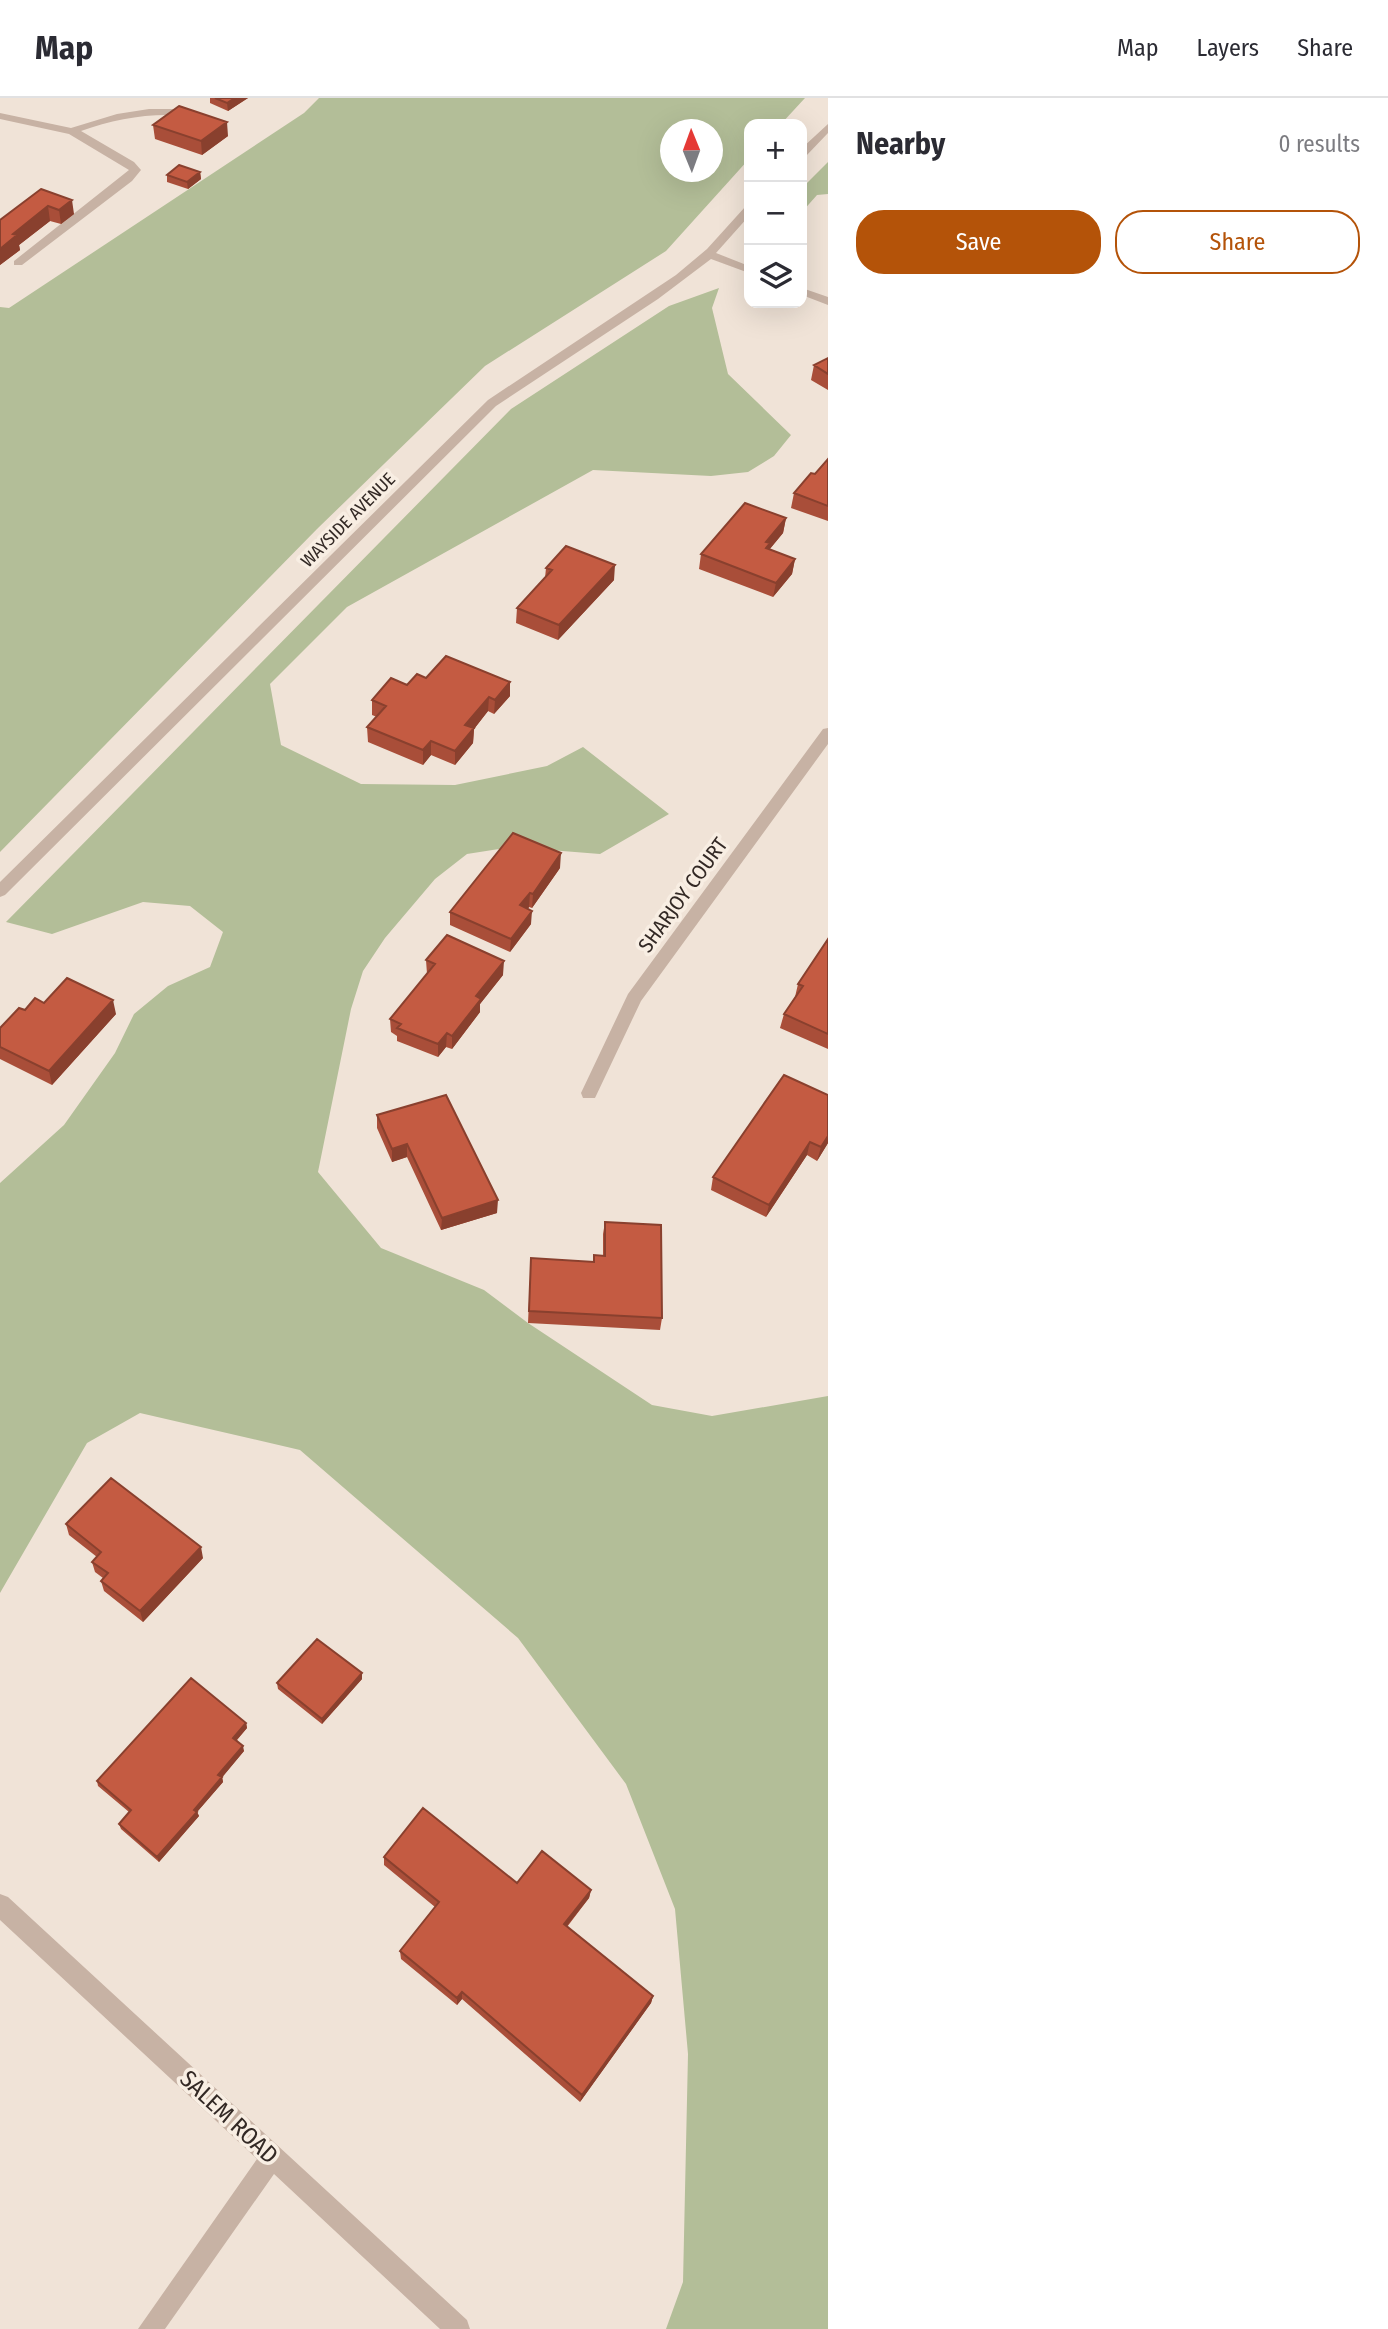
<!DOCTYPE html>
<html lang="en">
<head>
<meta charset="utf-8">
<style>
  body { margin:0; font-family:"Fira Sans Condensed",sans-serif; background:#f2f2f3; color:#2b2b33 }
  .controls { position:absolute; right:21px; top:21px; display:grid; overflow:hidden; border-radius:14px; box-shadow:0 7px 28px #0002 }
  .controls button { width:63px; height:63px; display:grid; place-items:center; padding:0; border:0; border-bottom:2px solid #e1e1e2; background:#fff; color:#2b2b33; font:35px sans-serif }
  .compass { position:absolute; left:660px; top:21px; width:63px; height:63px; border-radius:50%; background:#fff; box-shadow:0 7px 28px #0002; rotate:359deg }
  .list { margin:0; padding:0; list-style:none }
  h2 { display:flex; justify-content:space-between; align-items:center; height:91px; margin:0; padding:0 28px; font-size:30px }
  h2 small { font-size:23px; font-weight:400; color:#7c7c81 }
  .actions { display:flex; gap:14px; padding:21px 28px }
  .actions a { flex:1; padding:16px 0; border:2px solid #b45309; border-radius:28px; text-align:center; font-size:24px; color:#b45309 }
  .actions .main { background:#b45309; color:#fff }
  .icon { flex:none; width:38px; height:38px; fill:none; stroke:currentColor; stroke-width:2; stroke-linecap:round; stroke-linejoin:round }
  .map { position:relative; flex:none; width:828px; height:2231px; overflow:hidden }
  header { display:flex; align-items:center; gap:42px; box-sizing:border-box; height:98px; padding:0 35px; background:#fff; border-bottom:2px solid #e1e1e2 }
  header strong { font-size:33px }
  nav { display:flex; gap:38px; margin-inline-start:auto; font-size:24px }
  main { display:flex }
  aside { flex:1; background:#fff }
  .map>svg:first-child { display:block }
  .green { fill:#b3be98; fill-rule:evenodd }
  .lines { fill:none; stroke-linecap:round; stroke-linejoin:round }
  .minor { fill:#c7b2a4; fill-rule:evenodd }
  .wall { fill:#a94e39 }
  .shaded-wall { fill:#89402e }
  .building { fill:#c45b42; stroke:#89402e; stroke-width:2 }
  .labels { text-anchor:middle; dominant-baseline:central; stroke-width:7; stroke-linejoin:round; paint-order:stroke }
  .far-street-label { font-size:18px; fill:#332925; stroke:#f8eee3 }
  .street-label { font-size:21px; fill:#332925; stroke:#f8eee3 }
  .near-street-label { font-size:24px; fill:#332925; stroke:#f8eee3 }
</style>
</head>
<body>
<header>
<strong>Map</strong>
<nav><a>Map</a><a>Layers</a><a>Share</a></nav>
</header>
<main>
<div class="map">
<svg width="828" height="2231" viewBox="0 0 828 2231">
  <rect width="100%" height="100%" fill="#f0e3d7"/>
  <path class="green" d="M 319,0 L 805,0 L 781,26 L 749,26 L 749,61 L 666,153 L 485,268 L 317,431 L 0,754 L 0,209 L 9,210 L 304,15 ZM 670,32 L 712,32 L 712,74 L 670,74 Z
    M 828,64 L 828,96 L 817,97 L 802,114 L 802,90 Z
    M 719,190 L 712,210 L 728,276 L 791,337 L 774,358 L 748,374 L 711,378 L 593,372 L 347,509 L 270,586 L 281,647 L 361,686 L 455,687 L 547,668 L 583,649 L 669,716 L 600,756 L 512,749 L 467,756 L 435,781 L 385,840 L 363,873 L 351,911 L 318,1074 L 381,1150 L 484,1192 L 528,1225 L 652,1307 L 712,1318 L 828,1298 L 828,2231 L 666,2231 L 683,2184 L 688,1956 L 675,1811 L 626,1686 L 518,1540 L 300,1352 L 140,1315 L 87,1345 L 0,1495 L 0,1085 L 64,1027 L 115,955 L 134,916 L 168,888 L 210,869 L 223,834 L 190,808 L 143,804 L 52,836 L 6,824 L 511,311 L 669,208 Z"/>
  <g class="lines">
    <path class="minor" d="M 149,11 L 180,11 L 200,16 C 193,21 183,18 174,17 C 142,16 111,22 81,33 L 134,64 L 141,72 L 132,83 L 22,167 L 14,167 L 14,163 L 129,72 L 69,36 L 0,21 L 0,15 L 71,30 L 117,16 Z
      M 828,26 L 828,35 L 806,58 L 802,59 L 802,50 Z
      M 749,108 L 749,118 L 716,155 L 749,168 L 749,175 L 711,161 L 658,201 L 496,308 L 5,797 L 0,799 L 0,784 L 488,302 L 676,177 L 707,151 L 745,109 Z
      M 802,190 L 828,199 L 828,207 L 802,197 Z
      M 828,630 L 828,646 L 641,903 L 595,1000 L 583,1000 L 581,995 L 628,896 L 823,631 Z
      M 0,1796 L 8,1799 L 467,2222 L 470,2231 L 440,2231 L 274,2076 L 165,2231 L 138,2231 L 257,2061 L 0,1822 Z"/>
  </g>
  <path class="wall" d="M 210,0 L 248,0 L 228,13 L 210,5 Z
    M 153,27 L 228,38 L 202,57 L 155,41 Z
    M 200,74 L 201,81 L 188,91 L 167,84 L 167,77 Z
    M 41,91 L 74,116 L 61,126 L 50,123 L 19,147 L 20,152 L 0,167 L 0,122 Z
    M 828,260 L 828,292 L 811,282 L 814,267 Z
    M 828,361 L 828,423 L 791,410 L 794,395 L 815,376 Z
    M 786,420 L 783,435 L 769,452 L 795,461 L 792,476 L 773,499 L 699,471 L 701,456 Z
    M 546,470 L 614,482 L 558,542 L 516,525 L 517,510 L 545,480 Z
    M 426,580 L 510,598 L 494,616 L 488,613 L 474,631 L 473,645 L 455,667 L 431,657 L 423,667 L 368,644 L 367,629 L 377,619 L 372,617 L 372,602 Z
    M 560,770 L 532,810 L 529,809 L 528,811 L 531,826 L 510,854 L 450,827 L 450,814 Z
    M 828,841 L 828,951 L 780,930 L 784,916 L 795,899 L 798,886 Z
    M 426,862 L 503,877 L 480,906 L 480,914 L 452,951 L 446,949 L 438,959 L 397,943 L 397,938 L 391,934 L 390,921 L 427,876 Z
    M 44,905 L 116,916 L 52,987 L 0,961 L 0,930 L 25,912 Z
    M 828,997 L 828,1045 L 817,1063 L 807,1057 L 766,1119 L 711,1092 L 713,1079 Z
    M 377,1017 L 497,1115 L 441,1132 L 407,1059 L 392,1064 L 377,1030 Z
    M 605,1124 L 662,1220 L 660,1232 L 528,1225 L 531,1160 L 593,1164 L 594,1157 L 603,1158 L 603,1136 Z
    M 66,1426 L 203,1460 L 143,1524 L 104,1493 L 101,1483 L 103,1480 L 95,1474 L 92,1464 L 97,1459 L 69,1437 Z
    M 362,1581 L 322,1626 L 278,1591 L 277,1585 Z
    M 246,1625 L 247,1630 L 237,1642 L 244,1653 L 222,1679 L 223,1684 L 197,1714 L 199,1718 L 159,1764 L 121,1731 L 119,1726 L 129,1714 L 98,1688 L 97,1683 Z
    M 384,1759 L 517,1785 L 591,1792 L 589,1800 L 567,1829 L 653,1898 L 651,1905 L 580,2004 L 462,1901 L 457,1907 L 401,1861 L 400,1853 L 435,1809 L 384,1767 Z"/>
  <path class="shaded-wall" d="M 235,0 L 248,0 L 228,13 L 227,5 Z
    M 227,24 L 228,38 L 202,57 L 201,43 Z
    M 200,74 L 201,81 L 188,91 L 187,84 Z
    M 72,102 L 74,116 L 61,126 L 59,112 Z
    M 48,108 L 50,123 L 19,147 L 20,152 L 0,167 L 0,151 L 13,136 Z
    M 786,420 L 783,435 L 764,458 L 766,444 Z
    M 795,461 L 792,476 L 773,499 L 776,485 Z
    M 615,467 L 614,482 L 558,542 L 559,527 Z
    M 510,584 L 510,598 L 494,616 L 495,602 Z
    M 489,599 L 488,613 L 474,631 L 473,645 L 455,667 L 455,653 L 465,627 Z
    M 431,643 L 431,657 L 423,667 L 423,652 Z
    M 561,755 L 560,770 L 532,810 L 533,796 Z
    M 530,795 L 529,809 L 520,821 L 520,807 Z
    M 532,813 L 531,826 L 510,854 L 511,841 Z
    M 504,863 L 503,877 L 480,906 L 480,914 L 452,951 L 452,938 L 476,898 Z
    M 113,902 L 116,916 L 52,987 L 49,973 Z
    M 447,935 L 446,949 L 438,959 L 438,946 Z
    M 828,1038 L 828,1045 L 817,1063 L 821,1049 Z
    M 810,1044 L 807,1057 L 766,1119 L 769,1107 Z
    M 407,1046 L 407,1059 L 392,1064 L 392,1051 Z
    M 498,1102 L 497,1115 L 441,1132 L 442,1120 Z
    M 201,1449 L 203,1460 L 143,1524 L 140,1513 Z
    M 362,1575 L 362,1581 L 322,1626 L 322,1621 Z
    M 246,1625 L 247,1630 L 234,1645 L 233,1640 Z
    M 243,1648 L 244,1653 L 220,1682 L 218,1677 Z
    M 222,1679 L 223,1684 L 197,1714 L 199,1718 L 159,1764 L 157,1759 L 194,1712 Z
    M 591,1792 L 589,1800 L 562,1834 L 564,1826 Z
    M 462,1894 L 462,1901 L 457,1907 L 457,1900 Z
    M 653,1898 L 651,1905 L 580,2004 L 582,1997 Z"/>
  <path class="building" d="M 215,0 L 235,0 L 227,5 Z
    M 179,8 L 227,24 L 201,43 L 153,27 Z
    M 179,67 L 200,74 L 187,84 L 167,77 Z
    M 41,91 L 72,102 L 59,112 L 48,108 L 13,136 L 17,137 L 0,151 L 0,122 Z
    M 828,260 L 828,276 L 814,267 Z
    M 828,361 L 828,408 L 794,395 L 811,375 L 815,376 Z
    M 745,405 L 786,420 L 766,444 L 770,445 L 766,450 L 795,461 L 776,485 L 701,456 Z
    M 566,448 L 615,467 L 559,527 L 517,510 L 552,472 L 546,470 Z
    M 446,558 L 510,584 L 495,602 L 489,599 L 465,627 L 474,630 L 455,653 L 431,643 L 423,652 L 367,629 L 386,608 L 372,602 L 391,580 L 407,587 L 417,576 L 426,580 Z
    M 513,735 L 561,755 L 533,796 L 530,795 L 520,807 L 532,813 L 511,841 L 450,814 Z
    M 447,837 L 504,863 L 476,898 L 481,901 L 452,938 L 447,935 L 438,946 L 397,930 L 401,926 L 390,921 L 435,866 L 426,862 Z
    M 828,841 L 828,936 L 784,916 L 803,888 L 798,886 Z
    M 67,880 L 113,902 L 49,973 L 0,949 L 0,930 L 19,910 L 25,912 L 35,900 L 44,905 Z
    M 784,977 L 828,997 L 828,1038 L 821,1049 L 810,1044 L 769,1107 L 713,1079 Z
    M 446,997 L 498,1102 L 442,1120 L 407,1046 L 392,1051 L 377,1017 Z
    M 605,1124 L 661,1127 L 662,1220 L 529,1213 L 531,1160 L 594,1164 L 594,1157 L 605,1158 Z
    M 111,1380 L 201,1449 L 140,1513 L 101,1483 L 108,1475 L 92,1464 L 101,1454 L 66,1426 Z
    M 317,1541 L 362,1575 L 322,1621 L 277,1585 Z
    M 191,1580 L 246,1625 L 233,1640 L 243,1648 L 218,1677 L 222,1679 L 194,1712 L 197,1714 L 157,1759 L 119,1726 L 131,1712 L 97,1683 Z
    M 423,1710 L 517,1785 L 542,1753 L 591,1792 L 564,1826 L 653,1898 L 582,1997 L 462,1894 L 457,1900 L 400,1853 L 439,1804 L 384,1759 Z"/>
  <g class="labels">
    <g class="far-street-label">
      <text transform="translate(348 422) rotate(-45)">WAYSIDE AVENUE</text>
    </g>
    <g class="street-label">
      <text transform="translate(683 797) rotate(-54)">SHARJOY COURT</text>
    </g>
    <g class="near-street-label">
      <text transform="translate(229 2019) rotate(43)">SALEM ROAD</text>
    </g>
  </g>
</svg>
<div class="controls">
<button>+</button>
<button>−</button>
<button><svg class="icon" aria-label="layers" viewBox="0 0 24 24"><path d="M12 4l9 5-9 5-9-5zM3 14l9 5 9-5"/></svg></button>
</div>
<svg class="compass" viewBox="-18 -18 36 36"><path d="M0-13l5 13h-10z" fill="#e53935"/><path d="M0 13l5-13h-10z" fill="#7c7c81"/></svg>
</div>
<aside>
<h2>Nearby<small>0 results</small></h2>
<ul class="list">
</ul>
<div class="actions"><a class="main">Save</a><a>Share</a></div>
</aside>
</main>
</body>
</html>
